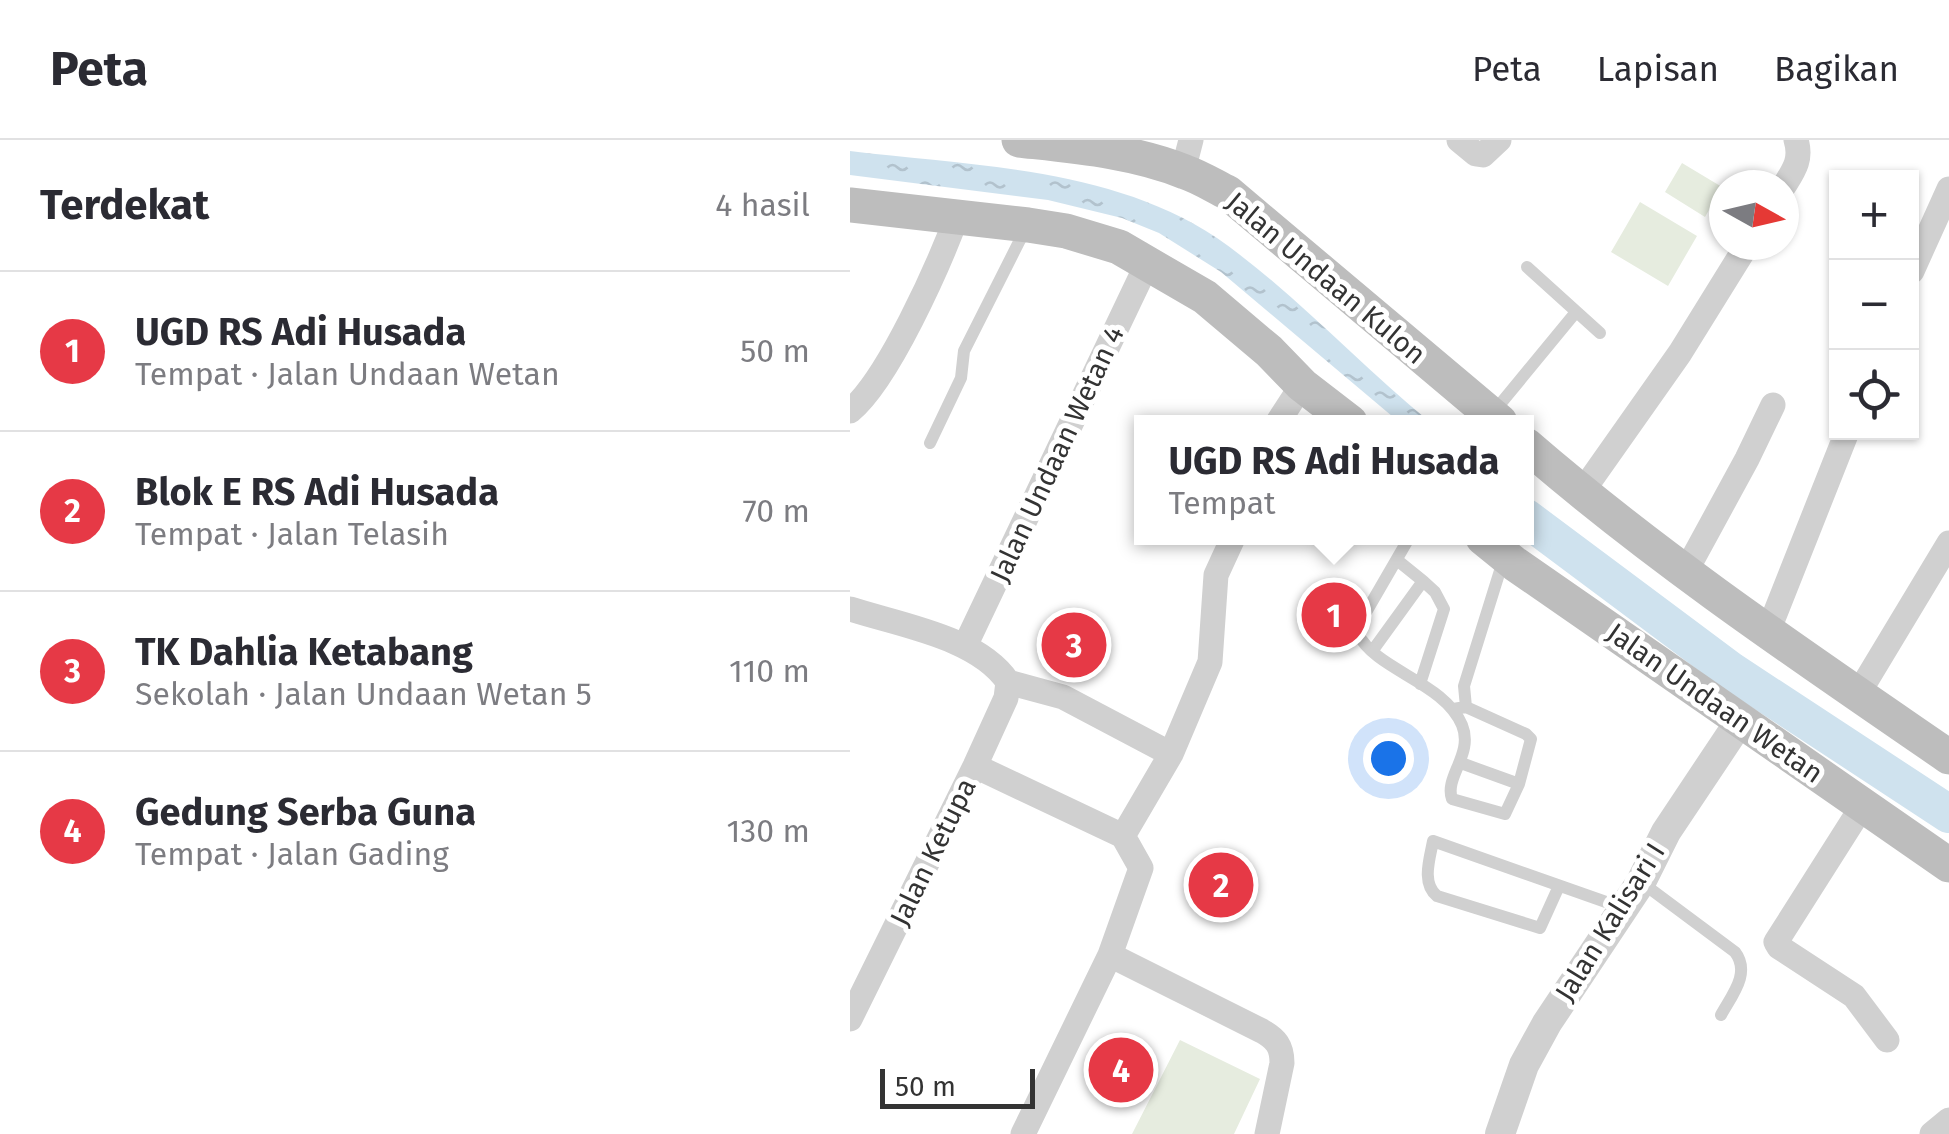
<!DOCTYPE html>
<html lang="id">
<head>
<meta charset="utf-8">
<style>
  body { margin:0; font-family:"Fira Sans",sans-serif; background:#f2f2f3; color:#2b2b33 }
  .controls { position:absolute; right:30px; top:30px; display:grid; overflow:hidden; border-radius:0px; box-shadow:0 2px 8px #0004 }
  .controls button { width:90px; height:90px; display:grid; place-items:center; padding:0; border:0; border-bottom:2px solid #e1e1e2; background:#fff; color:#2b2b33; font:50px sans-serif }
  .compass { position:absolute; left:859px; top:30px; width:90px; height:90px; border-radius:50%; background:#fff; box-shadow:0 2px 8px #0004; rotate:98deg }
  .scale { position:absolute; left:30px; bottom:25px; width:155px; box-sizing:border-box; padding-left:10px; border:5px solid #333; border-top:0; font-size:28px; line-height:35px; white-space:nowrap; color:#333; -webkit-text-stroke:8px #fff; paint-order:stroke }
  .you { position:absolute; left:538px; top:618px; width:35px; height:35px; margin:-25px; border:8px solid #fff; border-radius:50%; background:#1a73e8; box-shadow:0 0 0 15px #1a73e833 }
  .badge { display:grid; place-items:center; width:65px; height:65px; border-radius:50%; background:#e63946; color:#fff; font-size:32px; font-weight:700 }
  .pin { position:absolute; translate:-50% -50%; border:5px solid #fff; box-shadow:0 2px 10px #0006 }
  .popup { position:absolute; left:284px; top:275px; width:400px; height:130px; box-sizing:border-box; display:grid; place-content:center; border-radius:0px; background:#fff; filter:drop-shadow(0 2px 8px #0005); font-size:32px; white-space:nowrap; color:#7c7c81 }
  .popup b { font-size:38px; color:#2b2b33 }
  .popup::after { content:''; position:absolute; left:50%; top:100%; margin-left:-20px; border:20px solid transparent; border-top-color:#fff }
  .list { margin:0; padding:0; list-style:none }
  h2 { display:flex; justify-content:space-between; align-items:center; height:130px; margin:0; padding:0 40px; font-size:42px }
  h2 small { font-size:32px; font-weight:400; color:#7c7c81 }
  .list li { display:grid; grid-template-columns:65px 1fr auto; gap:30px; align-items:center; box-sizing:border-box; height:160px; padding:0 40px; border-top:2px solid #e1e1e2 }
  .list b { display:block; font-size:38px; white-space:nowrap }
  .list p { margin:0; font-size:32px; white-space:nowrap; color:#7c7c81 }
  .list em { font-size:32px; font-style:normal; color:#7c7c81 }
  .icon { flex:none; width:55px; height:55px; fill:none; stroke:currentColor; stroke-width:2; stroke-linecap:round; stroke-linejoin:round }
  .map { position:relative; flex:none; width:1099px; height:994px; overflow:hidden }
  header { display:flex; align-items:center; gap:60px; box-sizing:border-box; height:140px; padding:0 50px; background:#fff; border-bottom:2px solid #e1e1e2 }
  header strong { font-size:48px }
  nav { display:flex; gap:55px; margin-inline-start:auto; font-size:35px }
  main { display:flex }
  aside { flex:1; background:#fff }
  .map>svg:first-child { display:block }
  .park { fill:#e6ecdf }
  .water { fill:url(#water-ripples) }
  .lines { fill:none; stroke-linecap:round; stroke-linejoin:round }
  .river { stroke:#cfe2ee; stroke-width:38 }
  .service { stroke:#d0d0d0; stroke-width:12 }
  .minor { stroke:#d0d0d0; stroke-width:25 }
  .tertiary { stroke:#d0d0d0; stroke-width:30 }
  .secondary { stroke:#bdbdbd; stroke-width:35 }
  .labels { text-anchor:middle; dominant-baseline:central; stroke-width:10; stroke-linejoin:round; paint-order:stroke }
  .street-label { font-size:28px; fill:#333; stroke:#fff }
</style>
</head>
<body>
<header>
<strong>Peta</strong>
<nav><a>Peta</a><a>Lapisan</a><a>Bagikan</a></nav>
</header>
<main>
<aside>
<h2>Terdekat<small>4 hasil</small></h2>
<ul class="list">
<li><span class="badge">1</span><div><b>UGD RS Adi Husada</b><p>Tempat · Jalan Undaan Wetan</p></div><em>50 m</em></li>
<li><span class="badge">2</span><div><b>Blok E RS Adi Husada</b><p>Tempat · Jalan Telasih</p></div><em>70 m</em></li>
<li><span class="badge">3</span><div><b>TK Dahlia Ketabang</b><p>Sekolah · Jalan Undaan Wetan 5</p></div><em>110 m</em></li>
<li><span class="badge">4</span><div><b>Gedung Serba Guna</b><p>Tempat · Jalan Gading</p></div><em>130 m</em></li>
</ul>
</aside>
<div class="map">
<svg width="1099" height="994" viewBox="0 0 1099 994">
  <defs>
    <pattern id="water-ripples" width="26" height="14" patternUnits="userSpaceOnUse" patternTransform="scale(2.5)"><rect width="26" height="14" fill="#cfe2ee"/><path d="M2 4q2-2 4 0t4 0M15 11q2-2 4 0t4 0" fill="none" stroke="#b2c2cd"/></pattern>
  </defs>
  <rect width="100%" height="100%" fill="#fff"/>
  <path class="park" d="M 832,23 L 872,47 L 855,77 L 815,52 Z
    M 790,62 L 847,96 L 818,146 L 761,112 Z
    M 330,900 L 410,939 L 384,994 L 282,994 Z"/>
  <path class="water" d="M 0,11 C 122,26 261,27 367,98 C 444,152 507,223 580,282 L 549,282 L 371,132 L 309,93 L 272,78 L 198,60 L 0,35 Z"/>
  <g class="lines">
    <path class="river" d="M 676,378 L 881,531 L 1099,674"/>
    <path class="service" d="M 677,127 L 750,193
      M 642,274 L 726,172
      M 80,303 L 111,238 L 114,211 L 176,88
      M 559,398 L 508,486 L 508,494 C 527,531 594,542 612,585 C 624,614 594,637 602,659 L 655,674 L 669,644 L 681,599 L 676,594 L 616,567 L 603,569
      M 547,420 L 573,441
      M 523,510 L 573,441 L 585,452 L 594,469 L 570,544
      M 616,567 L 614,546 L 653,421
      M 611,623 L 669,644
      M 791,742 L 885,812 C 901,833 882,855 871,875
      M 709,746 L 690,788 L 587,756 C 571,743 580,718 583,701 L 773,768"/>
    <path class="minor" d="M 609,0 L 626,14 L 633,15 L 649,0
      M 333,31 L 341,0
      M 934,46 C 944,30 952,19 946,0
      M 1062,131 L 1099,49
      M 0,271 C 38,240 89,125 107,76
      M 428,282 L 452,245
      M 732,352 L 830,213 L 897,105
      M 836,431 L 897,319 L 923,265
      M 0,469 C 49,485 128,497 158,542
      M 917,494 L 997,292
      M 115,506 L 298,122
      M 158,542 L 213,557 L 321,614
      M 1008,554 L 1099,403
      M 125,626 L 273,696 L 291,728 L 260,815 L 412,891 C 426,899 432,906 432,923 L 417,994
      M 1013,665 L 926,802 L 929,807 L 1004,856 L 1037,900
      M 273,696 L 321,614 L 360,522 L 366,435 L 383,398
      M 0,879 L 125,626 L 156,558 L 158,542
      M 173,994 L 260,815
      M 1082,994 L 1099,980"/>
    <path class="tertiary" d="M 650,994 L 674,925 L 697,883 L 791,742 L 816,692 L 890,581"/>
    <path class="secondary" d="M 169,0 C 223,6 284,11 335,32 C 350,37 364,46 378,53 L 650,282
      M 0,65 L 178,85 L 216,91 L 269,107 L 355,157 L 419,211 L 452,245 L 500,282
      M 676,305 C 809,420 955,518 1099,617
      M 633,398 L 665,424 L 1099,725"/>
  </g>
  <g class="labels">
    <g class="street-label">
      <text transform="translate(476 138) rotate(40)">Jalan Undaan Kulon</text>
      <text transform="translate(207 314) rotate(-65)">Jalan Undaan Wetan 4</text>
      <text transform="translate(865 563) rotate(35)">Jalan Undaan Wetan</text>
      <text transform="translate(83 712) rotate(-64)">Jalan Ketupa</text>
      <text transform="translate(760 782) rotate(-58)">Jalan Kalisari I</text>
    </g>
  </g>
</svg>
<div class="controls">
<button>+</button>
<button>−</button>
<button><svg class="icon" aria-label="locate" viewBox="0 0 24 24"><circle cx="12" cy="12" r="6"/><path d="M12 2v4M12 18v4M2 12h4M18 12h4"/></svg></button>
</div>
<svg class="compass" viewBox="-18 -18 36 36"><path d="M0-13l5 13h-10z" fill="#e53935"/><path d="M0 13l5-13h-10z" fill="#7c7c81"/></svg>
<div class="scale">50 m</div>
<div class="you"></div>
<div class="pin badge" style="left:484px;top:475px">1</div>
<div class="popup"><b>UGD RS Adi Husada</b>Tempat</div>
<div class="pin badge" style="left:371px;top:745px">2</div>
<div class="pin badge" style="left:224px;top:505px">3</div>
<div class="pin badge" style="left:271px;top:930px">4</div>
</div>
</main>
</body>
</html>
